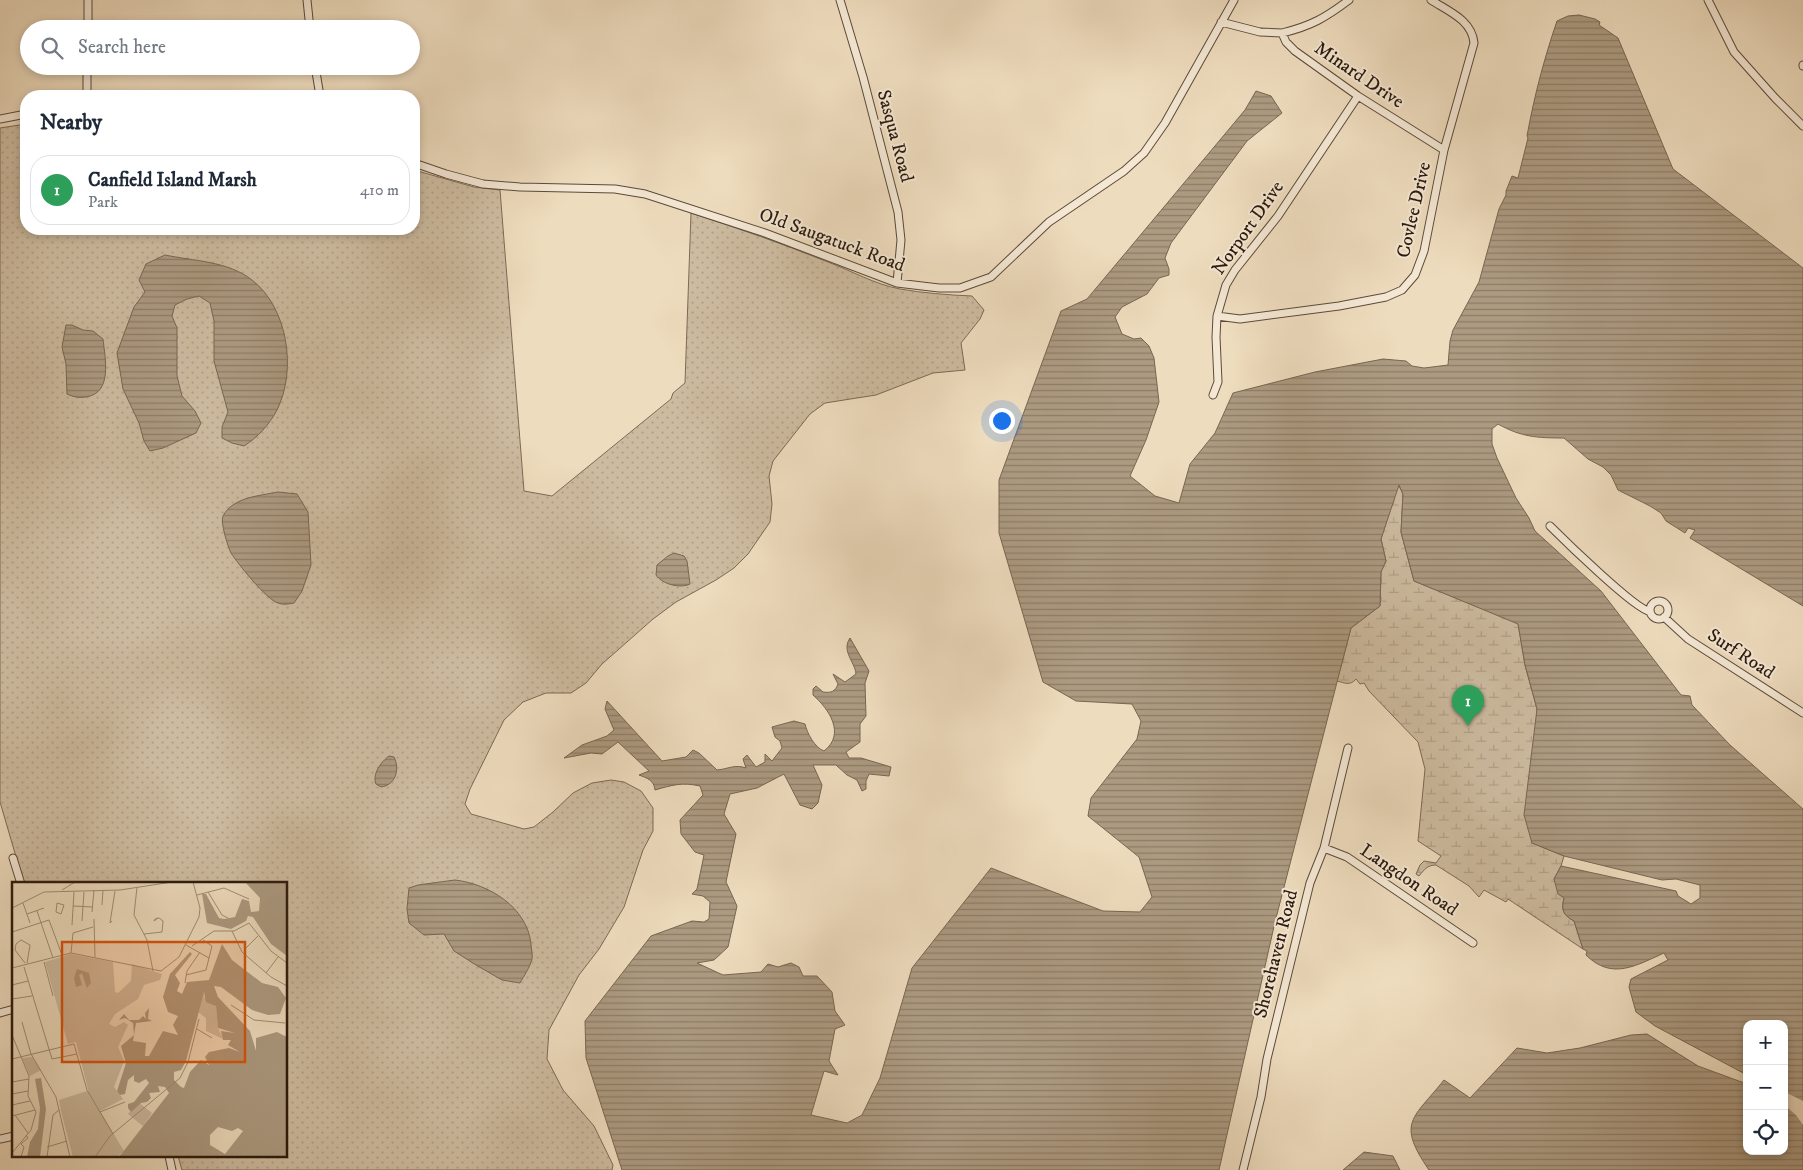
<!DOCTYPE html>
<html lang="en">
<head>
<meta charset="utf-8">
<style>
  body { margin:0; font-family:"IM FELL DW Pica",serif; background:#f6f6f7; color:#1f2937 }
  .controls { position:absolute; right:15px; bottom:15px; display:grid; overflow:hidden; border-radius:10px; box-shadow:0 2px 8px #0003 }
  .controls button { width:45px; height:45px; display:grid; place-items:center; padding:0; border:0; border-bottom:1px solid #e0e1e3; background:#fff; color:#1f2937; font:25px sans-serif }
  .you { position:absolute; left:1001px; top:420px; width:18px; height:18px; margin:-12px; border:4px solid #fff; border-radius:50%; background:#1a73e8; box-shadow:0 0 0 8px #1a73e833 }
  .badge { display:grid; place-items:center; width:32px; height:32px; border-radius:50%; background:#8f2418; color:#fff; font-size:16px; font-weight:700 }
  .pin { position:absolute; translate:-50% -41px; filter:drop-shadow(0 1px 2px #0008) }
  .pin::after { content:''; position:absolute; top:26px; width:18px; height:15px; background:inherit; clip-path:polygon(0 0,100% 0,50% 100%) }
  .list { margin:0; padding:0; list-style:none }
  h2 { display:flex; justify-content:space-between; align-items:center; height:65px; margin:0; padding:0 20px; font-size:21px }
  h2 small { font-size:16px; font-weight:400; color:#747a83 }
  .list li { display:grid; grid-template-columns:32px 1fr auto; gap:15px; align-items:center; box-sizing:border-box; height:70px; margin:0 10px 10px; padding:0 10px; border:1px solid #e0e1e3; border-radius:20px }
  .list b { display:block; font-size:19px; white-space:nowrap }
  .list p { margin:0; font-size:16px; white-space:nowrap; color:#747a83 }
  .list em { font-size:16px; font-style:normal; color:#747a83 }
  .icon { flex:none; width:28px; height:28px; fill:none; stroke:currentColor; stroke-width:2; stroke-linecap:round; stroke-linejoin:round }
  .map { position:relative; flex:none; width:1803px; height:1170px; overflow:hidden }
  .search { position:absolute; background:#fff; box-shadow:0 2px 8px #0003; left:20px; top:20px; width:400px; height:55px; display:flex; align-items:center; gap:12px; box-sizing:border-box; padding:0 18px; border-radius:28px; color:#747a83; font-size:19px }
  .panel { position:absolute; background:#fff; box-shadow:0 2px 8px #0003; left:20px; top:90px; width:400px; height:145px; border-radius:20px }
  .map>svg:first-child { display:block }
  .grass { fill:url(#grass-dots); stroke:#7c6a56 }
  .wetland { fill:url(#wetland-marsh); stroke:#7c6a56 }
  .water { fill:url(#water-rules); stroke:#786652 }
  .pier { fill:#eedcbe }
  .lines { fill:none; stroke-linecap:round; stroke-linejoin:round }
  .street-casing { stroke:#5c4a38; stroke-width:9 }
  .street { stroke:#f4e8d5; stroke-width:7 }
  .labels { text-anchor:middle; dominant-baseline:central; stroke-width:4; stroke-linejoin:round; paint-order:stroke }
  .street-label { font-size:19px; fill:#2b190c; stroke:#f4e8d5 }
  .inset-road { fill:none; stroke:#a08e77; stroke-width:1 }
  .view { fill:#d5530c; fill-opacity:0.15; stroke:#d5530c; stroke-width:2.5 }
  .inset-edge { fill:none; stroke:#2b190c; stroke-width:2.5 }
</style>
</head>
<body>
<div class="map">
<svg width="1803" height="1170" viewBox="0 0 1803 1170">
  <defs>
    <pattern id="grass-dots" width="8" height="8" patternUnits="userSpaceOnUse" patternTransform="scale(1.25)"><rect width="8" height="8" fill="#cdbba0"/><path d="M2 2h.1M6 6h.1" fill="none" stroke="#b0a089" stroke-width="1.8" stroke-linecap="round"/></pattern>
    <pattern id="wetland-marsh" width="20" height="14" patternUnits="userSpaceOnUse" patternTransform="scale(1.25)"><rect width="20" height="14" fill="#cdbba0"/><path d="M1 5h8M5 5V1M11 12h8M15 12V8" fill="none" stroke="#b0a089"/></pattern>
    <pattern id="water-rules" width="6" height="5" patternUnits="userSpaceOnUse" patternTransform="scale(1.25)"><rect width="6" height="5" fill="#ac9a81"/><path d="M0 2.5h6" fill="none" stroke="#8c7d68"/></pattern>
  </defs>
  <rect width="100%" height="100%" fill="#eedcbe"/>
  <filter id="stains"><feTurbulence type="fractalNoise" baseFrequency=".004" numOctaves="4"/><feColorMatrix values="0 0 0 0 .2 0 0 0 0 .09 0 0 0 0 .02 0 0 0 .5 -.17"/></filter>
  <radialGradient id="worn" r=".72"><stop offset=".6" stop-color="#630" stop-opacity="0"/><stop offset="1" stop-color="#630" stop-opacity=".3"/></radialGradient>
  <path class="grass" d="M 26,124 L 26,229 L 414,229 L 414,170 L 474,187 L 500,190 L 524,491 L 552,496 L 671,399 L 673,393 L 685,383 L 691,213 C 738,228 783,244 828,262 C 852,271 874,284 900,289 C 923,293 948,295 972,296 L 984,310 L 980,319 L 961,343 L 965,370 L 933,373 L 876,395 L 825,403 L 810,414 L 773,461 L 769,476 L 772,504 L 770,522 L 748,554 L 734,568 L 716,580 L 676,602 L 653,619 L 602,664 L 586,683 L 571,693 L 546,693 L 523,702 L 504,720 L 470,789 L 465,804 L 471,814 L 524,829 L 534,827 L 553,812 L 573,793 L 592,783 L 611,780 L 624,782 L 641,791 L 653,808 L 653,831 L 643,850 L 624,907 L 599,949 L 579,975 L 549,1030 L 547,1059 L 563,1090 L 594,1126 L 613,1165 L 612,1170 L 182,1170 L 178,1156 L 286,1156 L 286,884 L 24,884 L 0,802 L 0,128 Z"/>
  <path class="wetland" d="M 1398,484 L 1403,494 L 1401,532 L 1414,581 L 1518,623 L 1525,665 L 1537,709 L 1532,843 L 1564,856 L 1561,866 L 1554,879 L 1564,898 C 1561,910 1563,915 1574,921 L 1583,949 L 1508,899 L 1506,902 L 1484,890 L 1479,897 L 1469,886 L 1436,865 C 1427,865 1424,870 1419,876 L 1416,874 L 1420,865 L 1424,861 L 1436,863 L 1441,856 L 1418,841 L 1425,769 L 1418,742 L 1369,691 L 1364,683 L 1360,684 L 1356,679 C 1350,686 1345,683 1337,681 L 1351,628 L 1380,606 L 1381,571 L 1386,561 L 1381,539 Z"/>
  <path class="water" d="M 1579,15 L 1595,19 L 1600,22 L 1599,25 L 1618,38 L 1673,169 L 1803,268 L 1803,606 L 1690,538 L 1695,530 L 1688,528 L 1685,533 L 1666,521 L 1661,513 L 1650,506 L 1618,490 L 1611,475 L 1603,467 L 1588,459 L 1564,438 C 1537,438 1521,437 1498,424 L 1492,429 L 1492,444 L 1497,458 L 1516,498 L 1529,518 L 1535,531 L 1601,591 L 1681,695 L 1690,696 L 1692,705 L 1730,745 L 1803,809 L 1803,1170 L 1429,1170 C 1396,1122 1413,1119 1444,1080 L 1470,1098 L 1517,1048 L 1547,1053 L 1580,1048 L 1631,1035 L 1647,1034 L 1698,1066 L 1747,1084 L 1747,1151 L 1784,1151 L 1784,1024 L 1747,1024 L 1747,1075 L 1655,1026 L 1636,1012 L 1629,987 L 1631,979 L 1668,960 L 1664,953 C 1637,965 1612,981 1586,955 L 1587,951 L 1583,949 L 1574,921 C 1563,915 1561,910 1564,898 L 1558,894 L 1554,879 L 1561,866 L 1676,891 L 1678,896 L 1691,904 L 1700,898 L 1700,885 L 1676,879 L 1662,880 L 1564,856 L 1532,843 L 1524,815 L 1537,709 L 1525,665 L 1518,624 L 1414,581 L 1401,532 L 1403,494 L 1399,485 L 1381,539 L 1386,561 L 1381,572 L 1380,606 L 1351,628 L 1275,922 L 1219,1170 L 622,1170 L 586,1058 L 585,1021 L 651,936 L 692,921 L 704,922 L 709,919 L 710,902 L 703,896 L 692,894 L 697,889 L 704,855 L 695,852 L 681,834 L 680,820 L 703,795 L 700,786 C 682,782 672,785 655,790 C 654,780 647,778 639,775 L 649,771 L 618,742 L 602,754 L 591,753 L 564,758 L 582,745 L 607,736 L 614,730 L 605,709 L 607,701 L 662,761 L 686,757 L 693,750 L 699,753 L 717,770 C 728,769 735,764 746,768 L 743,759 L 747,755 L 756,767 L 765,762 L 765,754 L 772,761 L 782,748 L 780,741 L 775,737 L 772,727 L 794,721 L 805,724 C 807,733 815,748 824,751 C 846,734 829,709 813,695 L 813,689 L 816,686 L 823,692 C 831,693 835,692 838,684 L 833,674 L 845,682 L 856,674 C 855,662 841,651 850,638 L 869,671 L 865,683 L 866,716 L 860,724 L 860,742 L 846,752 L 849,758 L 861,758 L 891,767 L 889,776 L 869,774 L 866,781 L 866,789 L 862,791 L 857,780 L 847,775 L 836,765 L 813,765 L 822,785 L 818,803 L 812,809 L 800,805 L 784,774 L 757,788 L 730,794 L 724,814 L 736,834 L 726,882 L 737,906 L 728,947 L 714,960 L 697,963 L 723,975 L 761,972 L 768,964 L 778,967 L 791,963 L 799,967 L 803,976 L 817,976 L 832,992 L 835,1011 L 845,1025 L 835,1029 L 829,1061 L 838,1075 L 824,1071 L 811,1115 L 847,1123 L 862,1115 L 880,1078 L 912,968 L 991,868 L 1103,911 L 1140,912 L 1152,897 L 1139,857 L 1088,816 L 1091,798 L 1137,739 L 1141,721 L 1132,704 L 1076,701 L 1043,682 L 999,533 L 999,480 L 1061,311 L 1087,299 L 1245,110 L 1256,91 L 1271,96 L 1282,113 L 1247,141 L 1171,243 L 1165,258 L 1169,269 L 1169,275 L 1159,278 L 1147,294 L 1122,307 L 1115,317 L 1122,334 L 1134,339 L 1141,338 L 1149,346 L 1154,358 L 1159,402 L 1146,440 L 1130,476 L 1155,496 L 1179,503 L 1190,464 L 1215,433 L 1233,393 L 1315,372 L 1383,359 L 1406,361 L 1412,366 L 1424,368 L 1448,365 L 1450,341 L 1453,330 L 1479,282 L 1499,209 L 1506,195 L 1506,191 L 1512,176 L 1518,178 L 1528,138 L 1527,136 C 1534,97 1544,59 1557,21 L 1568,16 Z
    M 165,255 C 193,261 228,261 252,280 C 288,308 297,370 277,410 C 269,425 258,437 244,446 L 232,443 L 222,438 L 222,427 L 228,412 L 214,361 L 214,321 L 210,303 L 199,296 L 187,299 L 175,305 L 172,316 L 177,328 L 177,376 L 182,396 L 195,411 L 201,423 L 196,433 L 163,448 L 150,451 L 144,441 L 139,423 L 123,389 L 117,353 L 134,307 L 145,292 L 139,280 L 146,264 Z
    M 66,325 L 72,325 L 83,330 L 93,331 L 103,339 C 105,358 113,393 86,397 C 78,398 74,397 67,394 L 66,364 L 62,347 Z
    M 278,492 L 297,494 L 308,512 L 311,565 L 302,591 L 294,603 C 289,604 283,605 278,603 C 267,600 238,564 231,553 C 228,547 220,522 223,516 C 233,497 259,496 278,492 Z
    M 674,553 L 684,556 L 687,561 L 690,584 C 680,589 662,584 656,575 L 657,565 L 668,556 Z
    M 389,756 L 394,757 C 400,769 396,785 381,787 L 376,784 C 372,774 381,762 389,756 Z
    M 455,880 C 489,884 527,907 531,944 C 531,949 533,955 532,959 C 530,967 524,976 520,983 L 502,980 L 476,965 L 454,951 L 444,934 L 424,935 L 409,923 L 407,909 L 409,888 L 418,885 Z
    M 1364,1152 L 1393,1156 L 1400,1170 L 1343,1170 Z"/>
  <path class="pier" d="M 1785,1092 L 1803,1101 L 1803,1125 L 1796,1115 L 1784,1105 Z"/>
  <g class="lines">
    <g class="street-casing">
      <path id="street" d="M 307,0 L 310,29
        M 840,0 L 863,77 L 898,212 L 901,240 L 897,283
        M 1708,0 L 1734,52 L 1775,98 L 1803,126
        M 1221,22 L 1260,32 L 1282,33 L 1286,42 L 1295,51 L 1358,96 L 1444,150
        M 88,29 L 88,0
        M 1282,33 C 1311,26 1325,18 1349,0
        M 315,66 L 320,96
        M 1803,66 L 1803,65
        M 87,96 L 87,66
        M 0,119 L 26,114
        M 414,163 L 446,174 L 483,184 L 520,187 L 615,189 L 645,194 L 765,233 L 897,283 L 939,288 L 960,288 L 991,277 L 1049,222 L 1124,171 L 1144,153 L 1165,123 L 1234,0
        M 1217,316 L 1240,319 L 1339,306 L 1386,297 L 1402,290 L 1415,275 L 1424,251 L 1444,150 L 1474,43 C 1472,20 1448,11 1431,0
        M 1213,395 L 1218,382 L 1216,337 L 1217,316 L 1226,285 L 1235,270 L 1278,216 L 1358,96
        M 1550,526 C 1565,541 1635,609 1649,611
        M1650 610a9 9 0 1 1 18 0a9 9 0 1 1-18 0Z
        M 1664,617 L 1688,639 L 1803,713
        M 1324,848 L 1347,857 L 1473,943
        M 13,858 L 21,884
        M 0,1013 L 14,1009
        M 0,1139 L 14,1136
        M 169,1156 L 172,1170
        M 1243,1170 L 1261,1097 L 1267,1059 L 1310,883 L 1324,848 L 1348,748"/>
    </g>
    <use href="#street" class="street"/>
  </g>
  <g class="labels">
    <g class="street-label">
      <text transform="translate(1359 75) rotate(34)">Minard Drive</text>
      <text transform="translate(895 136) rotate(75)">Sasqua Road</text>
      <text transform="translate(1414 210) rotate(-77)">Covlee Drive</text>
      <text transform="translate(1248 228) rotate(-55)">Norport Drive</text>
      <text transform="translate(832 240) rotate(20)">Old Saugatuck Road</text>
      <text transform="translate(1741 654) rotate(33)">Surf Road</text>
      <text transform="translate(1409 880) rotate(34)">Langdon Road</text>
      <text transform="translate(1276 954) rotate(-76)">Shorehaven Road</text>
    </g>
  </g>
  <g transform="translate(12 882)">
    <rect width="275" height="275" fill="#eedcbe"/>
    <path d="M 59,72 L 101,80 L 103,110 L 106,111 L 119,99 L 120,82 L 150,92 L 148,98 L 132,103 L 126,117 L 103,132 L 97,142 L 103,145 L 112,140 L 116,143 L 106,165 L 112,179 L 102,205 L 111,217 L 88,229 L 112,269 L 105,275 L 61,275 L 49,229 L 47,218 L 75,209 L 77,211 L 64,160 L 56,162 L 33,80 ZM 20,175 L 29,188 L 18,194 L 10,176 ZM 126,220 L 140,231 L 131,244 L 116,232 Z" fill="#cdbba0"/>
    <path d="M 192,110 L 192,115 L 204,124 L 206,146 L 211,157 L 194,149 L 194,136 L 186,130 Z" fill="#cdbba0"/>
    <path d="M 233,0 L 275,0 L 275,74 L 259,62 L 241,35 L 236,34 L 234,39 L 219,47 L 195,41 L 190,12 L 194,12 L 207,36 L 212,37 L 223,35 L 230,17 L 237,19 L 239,30 L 247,29 L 248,16 ZM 210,62 L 220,78 L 250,101 L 266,105 L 274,116 L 268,132 L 256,133 L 240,128 L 209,105 L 202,104 L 206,115 L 238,149 L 244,169 L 244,156 L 265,150 L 275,155 L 275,275 L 107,275 L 157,211 L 153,205 L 146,204 L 148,210 L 137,211 L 139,216 L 135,220 L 129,221 L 119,230 L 116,226 L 116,222 L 122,220 L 137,201 L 134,197 L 127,201 L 122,199 L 122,193 L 116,198 L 113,212 L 108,213 L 105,209 L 114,181 L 109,164 L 122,153 L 121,141 L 113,136 L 107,138 L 112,132 L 117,138 L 127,138 L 131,134 L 134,137 L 133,131 L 137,126 L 136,137 L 140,139 L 124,141 L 121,159 L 134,161 L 133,174 L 137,174 L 151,149 L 166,153 L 161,143 L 166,134 L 156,130 L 151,115 L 158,92 L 178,70 L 180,72 L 163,93 L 168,101 L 165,109 L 170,112 L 175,100 L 197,98 ZM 192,110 L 194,120 L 204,124 L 206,146 L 223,151 L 209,149 L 211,158 L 219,158 L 216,163 L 228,170 L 217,166 L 197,170 L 193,175 L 197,183 L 189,178 L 178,190 L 172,206 L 169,205 L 162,198 L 162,190 L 169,188 L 174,179 ZM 206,245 L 220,249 L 226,246 L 231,249 L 213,272 L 198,263 L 198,253 ZM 65,87 L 77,91 L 79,101 L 75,106 L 70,91 L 67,93 L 70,103 L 64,105 L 62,96 ZM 29,196 L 34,227 L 28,275 L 15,275 L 18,260 L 26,247 L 28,226 L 23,197 Z" fill="#ac9a81" fill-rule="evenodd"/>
    <path class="inset-road" d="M 125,5 L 122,33 L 135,58 L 141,89M 50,8 L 63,0M 196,10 L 210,33 L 216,36M 185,13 L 212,6 L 237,17M 11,21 L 18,41M 45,21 L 52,23 L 49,32 L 44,30 ZM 90,23 L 91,8M 61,24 L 81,25M 0,26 L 32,10 L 108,8 L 160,0M 25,29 L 41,76M 80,30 L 82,8M 15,32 L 32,26M 82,37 L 83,75M 70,39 L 72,10M 100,39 L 98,41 L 103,9M 60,43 L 62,10M 220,49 L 230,70 L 259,95 L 275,104M 0,50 L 37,38 L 50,73M 132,52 L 150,50 L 151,39 L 147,36 L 146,36 L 143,37 L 142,39 L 146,36M 174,63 L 197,76M 180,64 L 202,49 L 222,49 L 237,41 L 259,69 L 275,81M 233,67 L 246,54M 59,71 L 61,51 L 81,45M 32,80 L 41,114M 13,81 L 3,68 L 4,62 L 9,58 L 18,63 L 15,81M 12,85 L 40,177 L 65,172M 0,86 L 59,71 L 149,89 L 167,75 L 187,35 L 188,26 L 181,0M 254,91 L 266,75M 174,93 L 194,88 L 200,64 L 191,58M 173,101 L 175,89 L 188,70M 0,103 L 16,99M 0,117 L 20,114M 219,123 L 242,138 L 273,141M 10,140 L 19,172 L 44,215 L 58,275M 185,147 L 200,156M 0,153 L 17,194 L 16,214 L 24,230 L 19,248 L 0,271M 0,177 L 62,162 L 75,208 L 101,252M 0,200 L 17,197M 0,212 L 16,209M 0,223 L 18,219M 88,230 L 113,220M 3,233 L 16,251M 0,234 L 23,228M 35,265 L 55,259M 9,275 L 12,265 L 9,262 L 16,256 L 14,253M 35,275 L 41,233 L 47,228M 83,275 L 98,254 L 168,196 L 176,180 L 187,137"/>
    <path class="view" d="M 50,60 L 233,60 L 233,180 L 50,180 Z"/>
    <rect width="275" height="275" class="inset-edge"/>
  </g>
  <rect width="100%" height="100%" filter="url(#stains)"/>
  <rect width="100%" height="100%" fill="url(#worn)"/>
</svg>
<div class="controls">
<button>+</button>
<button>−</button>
<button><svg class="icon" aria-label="locate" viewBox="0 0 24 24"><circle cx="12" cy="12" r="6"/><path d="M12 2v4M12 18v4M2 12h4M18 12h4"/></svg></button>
</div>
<div class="you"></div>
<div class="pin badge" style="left:1468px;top:726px;background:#2e9e5b">1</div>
<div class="search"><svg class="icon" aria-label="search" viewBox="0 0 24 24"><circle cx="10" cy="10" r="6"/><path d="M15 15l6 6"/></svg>Search here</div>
<section class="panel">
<h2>Nearby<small></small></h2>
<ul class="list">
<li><span class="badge" style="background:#2e9e5b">1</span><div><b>Canfield Island Marsh</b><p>Park</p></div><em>410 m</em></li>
</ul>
</section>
</div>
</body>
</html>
